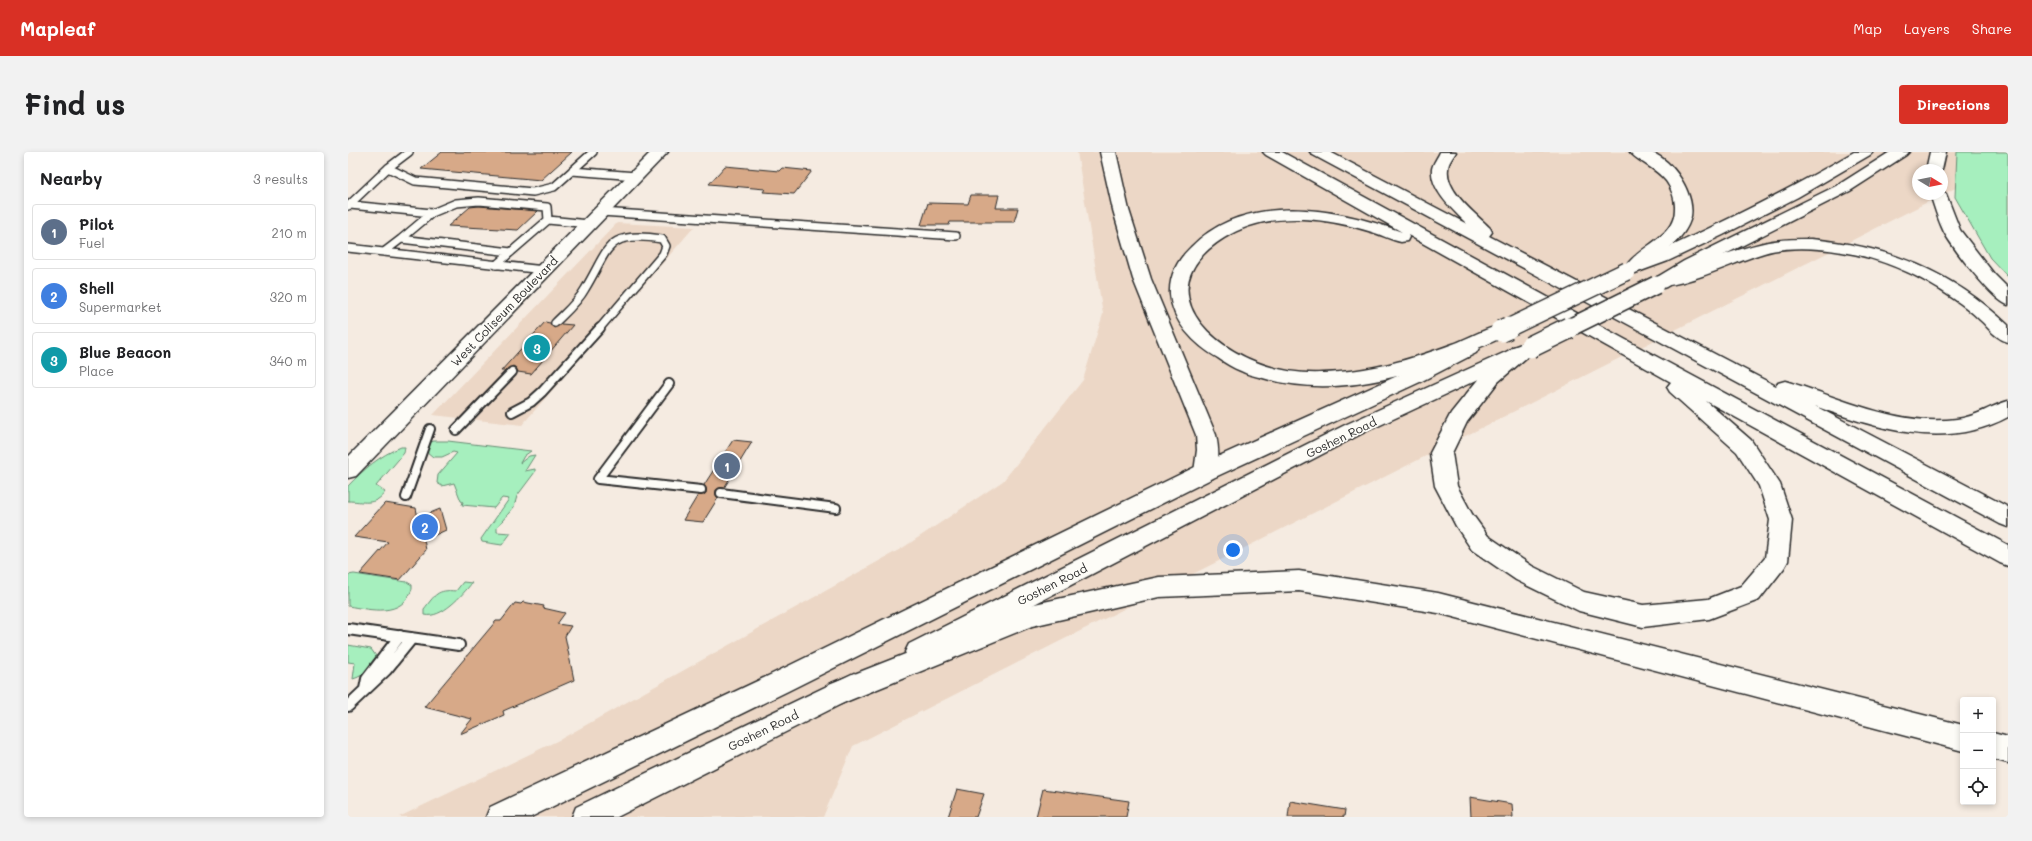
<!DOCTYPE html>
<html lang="en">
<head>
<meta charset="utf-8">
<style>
  body { margin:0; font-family:Mali,sans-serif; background:#f2f2f2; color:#202124 }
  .controls { position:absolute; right:12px; bottom:12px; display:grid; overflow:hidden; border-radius:4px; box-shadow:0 2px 6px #0003 }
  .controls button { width:36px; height:36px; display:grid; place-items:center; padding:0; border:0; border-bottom:1px solid #e0e0e0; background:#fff; color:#202124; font:20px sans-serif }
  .compass { position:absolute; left:1564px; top:12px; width:36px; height:36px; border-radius:50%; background:#fff; box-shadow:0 2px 6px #0003; rotate:100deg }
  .you { position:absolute; left:885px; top:398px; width:14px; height:14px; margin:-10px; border:3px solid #fff; border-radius:50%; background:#1a73e8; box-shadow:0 0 0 6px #1a73e833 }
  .badge { display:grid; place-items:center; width:26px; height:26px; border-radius:50%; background:#d93025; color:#fff; font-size:13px; font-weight:700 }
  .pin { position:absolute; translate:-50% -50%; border:2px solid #fff; box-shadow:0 1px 4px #0006 }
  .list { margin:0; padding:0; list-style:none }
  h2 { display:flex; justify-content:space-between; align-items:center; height:52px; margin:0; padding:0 16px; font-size:17px }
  h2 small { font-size:13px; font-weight:400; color:#757577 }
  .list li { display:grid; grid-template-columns:26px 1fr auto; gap:12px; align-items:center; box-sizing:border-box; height:56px; margin:0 8px 8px; padding:0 8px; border:1px solid #e0e0e0; border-radius:4px }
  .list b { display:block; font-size:15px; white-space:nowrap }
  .list p { margin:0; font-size:13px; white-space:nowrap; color:#757577 }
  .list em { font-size:13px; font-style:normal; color:#757577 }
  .icon { flex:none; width:22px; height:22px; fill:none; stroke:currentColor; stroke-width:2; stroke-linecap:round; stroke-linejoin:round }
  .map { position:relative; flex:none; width:1660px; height:665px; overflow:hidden; border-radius:4px }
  header { display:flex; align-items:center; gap:24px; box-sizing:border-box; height:56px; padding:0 20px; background:#d93025; color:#fff }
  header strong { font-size:19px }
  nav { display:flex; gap:22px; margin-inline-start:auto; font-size:14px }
  .intro { display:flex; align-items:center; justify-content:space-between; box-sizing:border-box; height:96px; padding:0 24px }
  h1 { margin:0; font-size:28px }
  .button { padding:10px 18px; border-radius:4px; background:#d93025; color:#fff; font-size:14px; font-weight:700 }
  main { display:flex; gap:24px; padding:0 24px }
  aside { flex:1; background:#fff; border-radius:4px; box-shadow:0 2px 6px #0003 }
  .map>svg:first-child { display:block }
  .built { fill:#ecd7c6; fill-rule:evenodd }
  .green { fill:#a6efbe; stroke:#688d74 }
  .building { fill:#d7a988; stroke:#2b2b2b }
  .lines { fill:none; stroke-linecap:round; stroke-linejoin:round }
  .service-far2-casing { stroke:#2b2b2b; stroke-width:10 }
  .service-far1-casing { stroke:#2b2b2b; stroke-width:12 }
  .service-casing { stroke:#2b2b2b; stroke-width:14 }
  .primary-casing { stroke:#2b2b2b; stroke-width:3 }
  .trunk-casing { stroke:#2b2b2b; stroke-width:3 }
  .motorway-casing { stroke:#2b2b2b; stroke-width:3 }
  .service-far2 { stroke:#fdfcf7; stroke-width:7 }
  .service-far1 { stroke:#fdfcf7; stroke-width:8 }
  .service { stroke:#fdfcf7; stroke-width:10 }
  .primary { fill:#fdfcf7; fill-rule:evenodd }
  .trunk { fill:#fdfcf7; fill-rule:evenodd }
  .motorway { fill:#fdfcf7; fill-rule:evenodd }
  .trunk-bridge-far1-casing { stroke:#2b2b2b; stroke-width:20; stroke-linecap:butt }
  .trunk-bridge-casing { stroke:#2b2b2b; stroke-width:24; stroke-linecap:butt }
  .trunk-bridge-far1 { stroke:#fdfcf7; stroke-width:17 }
  .trunk-bridge { stroke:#fdfcf7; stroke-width:21 }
  .labels { text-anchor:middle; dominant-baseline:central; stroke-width:3; stroke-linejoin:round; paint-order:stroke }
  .street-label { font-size:12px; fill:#2b2b2b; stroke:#fdfcf7 }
</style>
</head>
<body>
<header>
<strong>Mapleaf</strong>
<nav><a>Map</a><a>Layers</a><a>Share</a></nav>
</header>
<div class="intro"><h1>Find us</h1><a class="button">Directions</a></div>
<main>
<aside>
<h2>Nearby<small>3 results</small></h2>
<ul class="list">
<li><span class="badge" style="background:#5c6f8a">1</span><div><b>Pilot</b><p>Fuel</p></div><em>210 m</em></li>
<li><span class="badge" style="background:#3f7fe0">2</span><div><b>Shell</b><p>Supermarket</p></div><em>320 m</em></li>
<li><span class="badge" style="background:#0f9aa8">3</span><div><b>Blue Beacon</b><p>Place</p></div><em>340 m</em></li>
</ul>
</aside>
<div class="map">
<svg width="1660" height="665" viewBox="0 0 1660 665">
  <rect width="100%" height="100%" fill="#f5ebe1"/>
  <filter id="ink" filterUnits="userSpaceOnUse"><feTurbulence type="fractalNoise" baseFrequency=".025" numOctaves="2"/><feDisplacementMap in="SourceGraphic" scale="8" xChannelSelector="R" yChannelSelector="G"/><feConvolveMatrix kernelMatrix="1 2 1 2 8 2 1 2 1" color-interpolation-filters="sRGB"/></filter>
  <g filter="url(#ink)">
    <path class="built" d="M 729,0 L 1660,0 L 1639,20 L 505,594 L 475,665 L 51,665 L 213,587 L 556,395 L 655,329 L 735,228 L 755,162 ZM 1570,18 L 1594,18 L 1594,42 L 1570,42 Z
      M 269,71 L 346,75 L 174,273 L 85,263 Z"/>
    <path class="green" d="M 1609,0 L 1660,0 L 1660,125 L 1642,106 L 1607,45 Z
      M 86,289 L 100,289 L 183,299 L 176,304 L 172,311 L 181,304 L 187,303 L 177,319 L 187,317 L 187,320 L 169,344 L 166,355 L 149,375 L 149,380 L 163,381 L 154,393 L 134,390 L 133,387 L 161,347 L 154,346 L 146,356 L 114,353 L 115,350 L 113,349 L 106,331 L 94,334 L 89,331 L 90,323 L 109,301 L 105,300 L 94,305 L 85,305 L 78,299 L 79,291 Z
      M 53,295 L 57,295 L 56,301 L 28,334 L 37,340 C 27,355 14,349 0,349 L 0,334 C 16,317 31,304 53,295 Z
      M 6,422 L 59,430 L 64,433 L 64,437 C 54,466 23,458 0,454 L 0,423 Z
      M 115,430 L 124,431 C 114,443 94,467 76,463 L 76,457 C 87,443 89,437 108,439 Z
      M 0,493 L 23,497 L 28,504 C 25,515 16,524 5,527 L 7,511 L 0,510 Z"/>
    <path class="building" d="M 94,0 L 224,0 L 193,28 L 73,17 Z
      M 377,14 L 431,19 L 434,16 L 464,19 L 446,42 L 415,40 L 417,37 L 361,32 Z
      M 623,43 L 651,43 L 648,56 L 670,56 L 666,70 L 602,70 L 601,73 L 573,73 L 580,51 L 620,52 Z
      M 131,54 L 190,59 L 170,78 L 100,74 L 122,55 Z
      M 197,170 L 202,171 L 206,176 L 213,172 L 225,173 L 183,222 L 170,220 L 168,216 L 165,214 L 157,219 L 153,219 Z
      M 385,288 L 404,290 L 376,336 L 368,338 L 368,343 L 370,346 L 355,370 L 335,368 L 350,343 L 358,341 L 358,336 L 356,333 Z
      M 37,351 L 68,356 L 70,366 L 92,357 L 98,378 L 76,388 L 78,398 L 52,428 L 12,422 L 40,390 L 6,385 Z
      M 175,450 L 196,454 L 195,456 L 217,461 L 209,472 L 223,474 L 217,484 L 226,528 L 155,559 L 156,563 L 112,582 L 124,567 L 76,555 L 148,469 L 153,469 L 167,451 L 173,452 Z
      M 609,637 L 636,642 L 628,665 L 600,665 Z
      M 695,637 L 781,649 L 778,665 L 688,665 Z
      M 1122,645 L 1164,652 L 1165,665 L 1123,665 Z
      M 942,649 L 997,658 L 996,665 L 940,665 Z"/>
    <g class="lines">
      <g class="service-far2-casing">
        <path id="service-far2" d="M 40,16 L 67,29 L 185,40 L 206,35 L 245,0
          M 224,19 L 288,24
          M 2,53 L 84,61 L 108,51 L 131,49 L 199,55 L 200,68
          M 0,54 L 40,16 L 61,0
          M 253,60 L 608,84
          M 53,87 L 84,61
          M 0,96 L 196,118
          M 36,100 L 53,87 L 163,100
          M 148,113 L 200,68 L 241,72
          M 207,171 C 218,160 230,150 237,137 C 262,96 257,78 314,87 L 318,94 L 315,102 L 251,177"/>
      </g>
      <g class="service-far1-casing">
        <path id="service-far1" d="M 321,232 L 250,327 L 353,338
          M 164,260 L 183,250 L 194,240 L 252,176
          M 108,278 L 164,220
          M 373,341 L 488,356
          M 58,345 L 82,277"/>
      </g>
      <g class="service-casing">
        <path id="service" d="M 0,477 L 111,493
          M 17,537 L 19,527 L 52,484
          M 0,554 L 38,518 L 64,486"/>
      </g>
      <g class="primary-casing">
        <path id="primary" d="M 303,0 L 320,0 L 8,324 L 0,326 L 0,305 Z"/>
      </g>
      <g class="trunk-casing">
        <path id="trunk" d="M 1506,0 L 1525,0 L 1522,3 L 1450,45 L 1375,83 L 1320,109 L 1279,124 L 1273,123 L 1270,119 C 1276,110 1315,98 1328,92 C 1388,64 1448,34 1506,0 Z
          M 1542,0 L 1561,0 L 1558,3 L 1502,39 L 1348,117 L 1318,135 L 1312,137 L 1306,135 L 1303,131 L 1306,127 L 1336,109 L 1490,33 Z
          M 1121,190 L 1128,191 L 1131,196 L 1128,201 L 1072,230 L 865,326 L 440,539 L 183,665 L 138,665 L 142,655 L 422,523 L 849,314 L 1058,220 Z
          M 1171,194 L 1178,195 L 1181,200 L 1178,205 L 1013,282 L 579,508 L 570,511 L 561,508 L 557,500 L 561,492 L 999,272 Z
          M 506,521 L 515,525 L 519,533 L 515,541 L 269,665 L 224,665 L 228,655 Z"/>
      </g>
      <g class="motorway-casing">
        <path id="motorway" d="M 752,0 L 768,0 L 781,58 L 803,127 L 868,283 C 871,297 872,313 865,326 L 857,328 L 849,326 L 846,320 L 849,298 L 848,283 L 785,127 L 765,58 Z
          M 915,0 L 934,0 L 1300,200 L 1660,393 L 1660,414 L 1652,411 L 1358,249 L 1403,288 L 1432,332 L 1444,368 L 1440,409 L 1436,416 L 1411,448 L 1361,467 L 1295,475 L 1231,459 L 1168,428 L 1124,398 L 1108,374 L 1087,334 L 1082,301 L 1103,261 L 1136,220 L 1165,195 L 1182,189 L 1189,190 L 1192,195 L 1189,200 L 1179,205 L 1150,230 L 1119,270 L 1104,301 L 1109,334 L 1124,362 L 1140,384 L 1184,414 L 1236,440 L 1295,453 L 1360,447 L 1393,434 L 1417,406 L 1422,368 L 1411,334 L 1389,300 L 1322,240 L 1319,235 L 1323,230 L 1060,83 L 1061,85 L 1059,89 L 1053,90 C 1043,88 1034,83 1024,80 C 1002,73 978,68 955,67 C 927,66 899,71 876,86 C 806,130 848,186 908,210 C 928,218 952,222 974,221 C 1020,220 1062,208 1105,192 C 1121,186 1136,177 1153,173 L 1160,175 L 1162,179 L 1160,183 C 1084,217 998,250 915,226 C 908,224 900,223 893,219 C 885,216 877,211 870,206 C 847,193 824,170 822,142 C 821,124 830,107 843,95 C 898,39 989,56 1054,80 L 918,3 Z
          M 962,0 L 982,0 L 1119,72 C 1106,59 1082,38 1084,17 C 1085,11 1090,5 1092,0 L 1108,0 C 1105,5 1100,11 1100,17 C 1097,39 1128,62 1142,76 L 1144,80 L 1141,84 L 1428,234 L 1430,231 L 1437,229 C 1492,245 1549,275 1609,267 C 1628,265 1642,254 1660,249 L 1660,265 C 1597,299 1530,277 1467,254 L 1660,355 L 1660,375 L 1652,372 L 965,3 Z
          M 1282,0 C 1288,0 1295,0 1301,0 C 1324,5 1350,45 1342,68 C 1335,90 1310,104 1293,118 L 1287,119 L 1281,118 L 1278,114 C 1293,92 1328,86 1327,55 C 1327,46 1323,36 1318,29 C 1308,16 1289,9 1282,0 Z
          M 1582,0 L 1598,0 L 1594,18 L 1578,18 Z
          M 1594,38 L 1598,42 L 1612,78 L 1646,122 L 1660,136 L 1660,153 C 1645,149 1604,95 1596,80 C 1590,68 1586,54 1582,42 L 1594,42 Z
          M 1463,87 C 1540,94 1603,119 1660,173 L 1660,190 C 1648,187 1641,176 1632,168 C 1624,160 1615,153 1606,147 C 1573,124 1534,106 1494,100 C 1470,96 1440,94 1416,101 C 1391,108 1330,138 1309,133 L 1306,129 L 1309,125 C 1346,115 1382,98 1420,90 C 1434,87 1448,87 1463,87 Z
          M 951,419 L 1090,441 L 1615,573 L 1615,599 L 1090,461 L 951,439 L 811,445 L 684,474 L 490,553 L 481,550 L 477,541 L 481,532 L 682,453 L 811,425 Z
          M 1645,581 L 1660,585 L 1660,611 L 1645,607 Z"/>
      </g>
      <use href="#service-far2" class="service-far2"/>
      <use href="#service-far1" class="service-far1"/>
      <use href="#service" class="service"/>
      <use href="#primary" class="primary"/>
      <use href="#trunk" class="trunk"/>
      <use href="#motorway" class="motorway"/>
      <g class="trunk-bridge-far1-casing">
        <path id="trunk-bridge-far1" d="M 1158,177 L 1279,119
          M 1219,177 L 1308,133"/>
      </g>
      <g class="trunk-bridge-casing">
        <path id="trunk-bridge" d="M 1153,179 L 1160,176
          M 1182,195 L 1221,176"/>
      </g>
      <use href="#trunk-bridge-far1" class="trunk-bridge-far1"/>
      <use href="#trunk-bridge" class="trunk-bridge"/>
    </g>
  </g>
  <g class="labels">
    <g class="street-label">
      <text transform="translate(156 159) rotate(-46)">West Coliseum Boulevard</text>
      <text transform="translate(993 285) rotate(-26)">Goshen Road</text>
      <text transform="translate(704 432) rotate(-27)">Goshen Road</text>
      <text transform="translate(415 578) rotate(-26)">Goshen Road</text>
    </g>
  </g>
</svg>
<div class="controls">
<button>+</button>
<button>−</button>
<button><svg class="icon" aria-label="locate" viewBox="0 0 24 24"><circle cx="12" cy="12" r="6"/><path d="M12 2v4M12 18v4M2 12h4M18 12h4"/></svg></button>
</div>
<svg class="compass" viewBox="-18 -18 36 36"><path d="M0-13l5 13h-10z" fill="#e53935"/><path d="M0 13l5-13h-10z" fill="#757577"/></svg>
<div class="you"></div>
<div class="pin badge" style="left:379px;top:314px;background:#5c6f8a">1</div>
<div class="pin badge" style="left:77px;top:375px;background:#3f7fe0">2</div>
<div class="pin badge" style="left:189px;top:196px;background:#0f9aa8">3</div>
</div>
</main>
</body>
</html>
